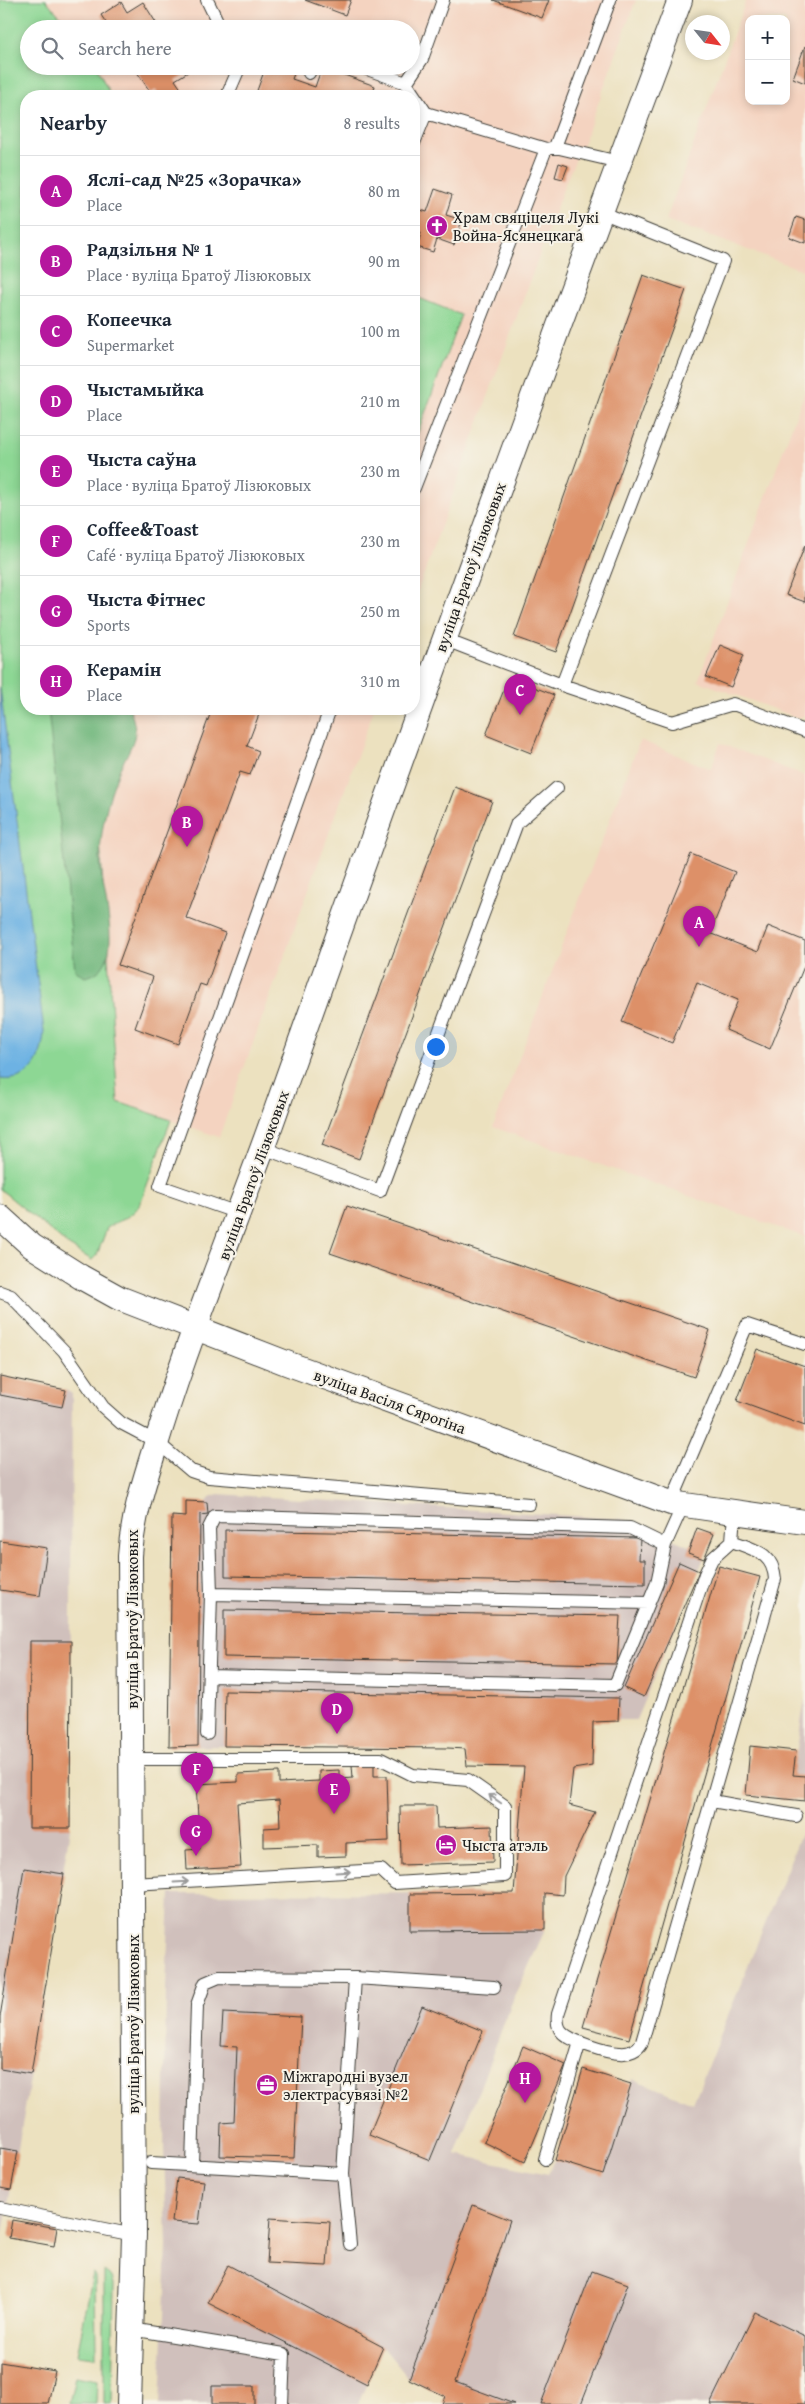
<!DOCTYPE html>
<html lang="en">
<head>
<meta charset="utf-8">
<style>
  body { margin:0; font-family:"Gentium Book Plus",serif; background:#f2f2f3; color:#1f2937 }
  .controls { position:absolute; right:15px; top:15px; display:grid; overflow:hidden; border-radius:10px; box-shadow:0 2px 8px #0003 }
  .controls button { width:45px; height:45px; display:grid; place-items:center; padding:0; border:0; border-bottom:1px solid #e0e1e3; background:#fff; color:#1f2937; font:25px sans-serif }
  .compass { position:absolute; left:685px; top:15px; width:45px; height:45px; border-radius:50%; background:#fff; box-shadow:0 2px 8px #0003; rotate:120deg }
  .you { position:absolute; left:435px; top:1046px; width:18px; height:18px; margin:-12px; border:4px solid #fff; border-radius:50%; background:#1a73e8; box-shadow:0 0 0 8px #1a73e833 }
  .badge { display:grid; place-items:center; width:32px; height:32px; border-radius:50%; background:#b5179e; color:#fff; font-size:16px; font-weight:700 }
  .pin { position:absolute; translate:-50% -41px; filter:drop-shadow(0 1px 2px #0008) }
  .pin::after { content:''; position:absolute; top:26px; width:18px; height:15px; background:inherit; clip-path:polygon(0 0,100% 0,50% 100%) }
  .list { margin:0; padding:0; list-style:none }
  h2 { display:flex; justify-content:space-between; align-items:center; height:65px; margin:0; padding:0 20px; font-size:21px }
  h2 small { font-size:16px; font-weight:400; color:#747a83 }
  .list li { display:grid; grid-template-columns:32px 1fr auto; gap:15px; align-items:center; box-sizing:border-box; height:70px; padding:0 20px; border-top:1px solid #e0e1e3 }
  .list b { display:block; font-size:19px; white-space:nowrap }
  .list p { margin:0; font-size:16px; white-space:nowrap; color:#747a83 }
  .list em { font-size:16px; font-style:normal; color:#747a83 }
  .icon { flex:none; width:28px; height:28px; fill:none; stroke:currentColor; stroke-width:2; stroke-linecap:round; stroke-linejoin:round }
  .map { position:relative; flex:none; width:805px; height:2404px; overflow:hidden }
  .search { position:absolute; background:#fff; box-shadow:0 2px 8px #0003; left:20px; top:20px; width:400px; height:55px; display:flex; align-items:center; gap:12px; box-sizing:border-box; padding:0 18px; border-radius:28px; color:#747a83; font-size:19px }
  .panel { position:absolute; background:#fff; box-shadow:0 2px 8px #0003; left:20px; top:90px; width:400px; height:625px; border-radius:20px }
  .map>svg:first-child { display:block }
  .built { fill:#f4d3c0; fill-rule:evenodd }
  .industrial { fill:#d0c0bc }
  .green { fill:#8dd794; stroke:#547a58 }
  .forest { fill:#72b87e; stroke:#476a4d }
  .water { fill:#6db2e3; stroke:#446780 }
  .building { fill:#dd9068 }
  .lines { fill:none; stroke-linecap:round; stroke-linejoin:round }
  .service-casing { stroke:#3b3a34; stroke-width:14 }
  .minor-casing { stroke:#3b3a34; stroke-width:26 }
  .service { stroke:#fff; stroke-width:12 }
  .minor { stroke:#fff; stroke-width:24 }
  .oneway { stroke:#999 }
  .labels { text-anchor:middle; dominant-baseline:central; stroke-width:4; stroke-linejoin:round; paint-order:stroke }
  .poi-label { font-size:16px; fill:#1c1c1c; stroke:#f7f3e8; text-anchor:start }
  .street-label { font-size:16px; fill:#1c1c1c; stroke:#f7f3e8 }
</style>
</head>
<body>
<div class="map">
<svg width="805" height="2404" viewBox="0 0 805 2404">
  <rect width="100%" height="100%" fill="#f7f3e8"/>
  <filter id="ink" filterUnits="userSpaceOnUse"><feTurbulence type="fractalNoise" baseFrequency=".02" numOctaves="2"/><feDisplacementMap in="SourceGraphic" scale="10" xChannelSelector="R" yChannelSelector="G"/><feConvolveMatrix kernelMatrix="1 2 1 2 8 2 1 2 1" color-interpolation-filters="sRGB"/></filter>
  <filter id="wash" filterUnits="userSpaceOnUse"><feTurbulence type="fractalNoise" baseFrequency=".0096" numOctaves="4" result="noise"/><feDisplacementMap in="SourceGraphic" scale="20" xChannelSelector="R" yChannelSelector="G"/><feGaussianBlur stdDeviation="1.12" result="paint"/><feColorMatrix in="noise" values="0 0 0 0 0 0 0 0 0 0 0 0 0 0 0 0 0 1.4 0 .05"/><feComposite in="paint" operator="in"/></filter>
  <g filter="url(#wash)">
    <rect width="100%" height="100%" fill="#ece1bf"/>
    <path class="built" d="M 46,0 L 636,0 L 585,139 L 566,181 L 414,601 L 414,96 L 111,96 L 96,66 L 411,66 L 411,29 L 71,29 Z
      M 746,0 L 805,0 L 805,271 L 666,220 ZM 749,19 L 786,19 L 786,101 L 749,101 Z
      M 805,391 L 805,715 L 798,718 L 698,681 Z
      M 91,709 L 374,709 L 219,1137 L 118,1102 Z
      M 640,740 L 711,769 L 720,743 L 805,776 L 805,1237 L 493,1127 Z"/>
    <path class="industrial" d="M 0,1376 L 66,1390 L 72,1394 L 70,1828 L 31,2074 L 0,2250 Z
      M 218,1494 L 621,1519 L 690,1546 L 697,1528 L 714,1534 L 636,1720 L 225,1719 L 224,1746 L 169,1747 L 172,1516 L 186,1517 L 186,1501 L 207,1502 L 210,1497 Z
      M 805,1698 L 805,1776 L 793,1775 Z
      M 805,1824 L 805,2404 L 442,2404 L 445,2396 L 409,2379 L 383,2347 L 358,2404 L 160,2404 L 167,2246 L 164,2148 L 166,1988 L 170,1894 L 545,1893 L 545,1930 L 510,2007 L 455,2154 L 548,2174 L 555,2160 L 603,2175 L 633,2079 L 693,2103 Z"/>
    <path class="green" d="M 0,0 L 46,0 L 71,29 L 29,29 L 29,66 L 96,66 L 111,96 L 26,96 L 26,709 L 91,709 L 118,1102 L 171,1120 L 140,1204 C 132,1218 120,1219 107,1228 L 97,1255 L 92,1260 L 69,1246 L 0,1189 Z
      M 414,296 L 461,315 L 414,443 Z
      M 104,2271 L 112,2277 L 114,2284 L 112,2404 L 104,2404 Z
      M 93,2273 L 95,2274 L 96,2357 L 77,2355 Z
      M 75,2376 L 97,2380 L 96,2404 L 69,2404 Z"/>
    <path class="forest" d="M 48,709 L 130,709 C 132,716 135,724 135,731 C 136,741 122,763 118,773 C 108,798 101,827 100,855 C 98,888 132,968 85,977 L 75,970 Z"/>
    <path class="water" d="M 0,688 L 44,1031 C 43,1058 31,1083 0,1079 Z"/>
    <g id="blocks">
      <path class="building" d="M 305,0 L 351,0 L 345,15 Z
        M 493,0 L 549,0 L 542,18 Z
        M 121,2 L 127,12 L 143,2 L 160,29 L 110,29 L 101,15 Z
        M 805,46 L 805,83 L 793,78 Z
        M 133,66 L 184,66 L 188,72 L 175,80 L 186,96 L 160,96 L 156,90 L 151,93 Z
        M 266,66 L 297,66 L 292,79 L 315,87 L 322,67 L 375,86 L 372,96 L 255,96 Z
        M 559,163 L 568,166 L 563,179 L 555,177 Z
        M 435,189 L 452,195 L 446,215 L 462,220 L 454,245 L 437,239 L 433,252 L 417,247 L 421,233 L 414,231 L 414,208 L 427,212 Z
        M 796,217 L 805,220 L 805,243 L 789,237 Z
        M 643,275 L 686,290 L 556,652 L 514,637 Z
        M 805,545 L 805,602 L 786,595 Z
        M 720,645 L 744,655 L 731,687 L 706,677 Z
        M 509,677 L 554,695 L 531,753 L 486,735 Z
        M 212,709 L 261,709 L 247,746 L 259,751 L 250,775 L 240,772 L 186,918 L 225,933 L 206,986 L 200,984 L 178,1044 L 135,1028 L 153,977 L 118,965 Z
        M 455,787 L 492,801 L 359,1159 L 322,1145 Z
        M 691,854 L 735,872 L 710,933 L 758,952 L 768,926 L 805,941 L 805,964 L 770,1049 L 726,1030 L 738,1000 L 697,983 L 672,1043 L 622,1022 Z
        M 347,1206 L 710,1330 L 694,1377 L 330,1253 Z
        M 757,1349 L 805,1366 L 805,1426 L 737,1401 Z
        M 0,1376 L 66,1390 L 62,1407 L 0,1395 Z
        M 186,1501 L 207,1502 L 208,1514 L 200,1515 L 198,1746 L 169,1747 L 172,1516 L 186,1517 Z
        M 697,1528 L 714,1534 L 704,1559 L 688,1553 Z
        M 225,1530 L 640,1538 L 639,1560 L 645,1560 L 645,1584 L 225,1576 Z
        M 0,1541 L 47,1548 L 40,1596 L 0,1590 Z
        M 679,1562 L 699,1571 L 644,1697 L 624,1688 Z
        M 719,1566 L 760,1577 L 629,2039 L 583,2027 Z
        M 224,1610 L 620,1616 L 617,1664 L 224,1657 Z
        M 30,1641 L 71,1641 L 70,1828 L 29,1828 Z
        M 225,1691 L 619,1698 L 618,1721 L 593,1722 L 592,1766 L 573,1769 L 569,1805 L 595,1812 L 564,1876 L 563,1895 L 545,1893 L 545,1930 L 410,1931 L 410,1894 L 514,1893 L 524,1767 L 467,1766 L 465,1749 L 448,1748 L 224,1746 Z
        M 750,1746 L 796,1751 L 793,1775 L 805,1776 L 805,1801 L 746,1795 Z
        M 374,1764 L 374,1776 L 387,1776 L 389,1841 L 346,1843 L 346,1856 L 318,1857 L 318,1845 L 264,1847 L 264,1828 L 280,1827 L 279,1800 L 237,1803 L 241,1867 L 187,1870 L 186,1850 L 200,1849 L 196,1784 L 238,1782 L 238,1774 L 279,1772 L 279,1783 L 319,1781 L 319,1771 L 339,1770 L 339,1779 L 353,1778 L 352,1765 Z
        M 400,1806 L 436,1806 L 437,1828 L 492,1826 L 493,1862 L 401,1865 Z
        M 24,1868 L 64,1874 L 31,2074 L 0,2069 L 0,2017 Z
        M 422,2006 L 483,2031 L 430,2160 L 369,2135 Z
        M 223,2013 L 301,2017 L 294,2158 L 220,2156 L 221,2123 L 234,2122 L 237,2047 L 221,2046 Z
        M 523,2046 L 566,2065 L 525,2162 L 484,2142 Z
        M 583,2069 L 631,2084 L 603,2175 L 555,2160 Z
        M 0,2148 L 18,2151 L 11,2190 L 0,2188 Z
        M 177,2178 L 204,2181 L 199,2224 L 172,2222 Z
        M 473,2205 L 510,2220 L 455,2382 L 514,2404 L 442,2404 L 445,2396 L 409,2379 Z
        M 270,2218 L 330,2222 L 327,2266 L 267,2263 Z
        M 12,2220 L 57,2228 L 54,2246 L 9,2238 Z
        M 228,2265 L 383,2347 L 367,2384 L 208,2303 Z
        M 592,2271 L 628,2284 L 581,2404 L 541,2404 Z
        M 755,2312 L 805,2336 L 805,2404 L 710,2404 Z
        M 0,2362 L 55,2371 L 48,2404 L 0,2404 Z
        M 212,2386 L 254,2386 L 254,2404 L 212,2404 Z"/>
    </g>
  </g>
  <g filter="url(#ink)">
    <use href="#blocks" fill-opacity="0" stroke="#3b3a34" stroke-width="1"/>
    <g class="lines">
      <g class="service-casing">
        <path id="service" d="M 207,0 L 221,29
          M 359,66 L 406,83 L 426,113
          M 309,73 L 312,66
          M 406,83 L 422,59 L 443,0
          M 227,96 L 240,66
          M 414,143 L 426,113 L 546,149 L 555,147 L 619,162
          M 555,147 L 610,0
          M 414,488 L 546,149
          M 443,639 L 562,685 L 672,722 L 733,704 L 805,731
          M 562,685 L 723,261 L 601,212
          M 263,1148 L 380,1191 L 517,823 L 557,788
          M 238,1213 L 160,1186 L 330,709
          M 0,1292 L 11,1296 L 64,1351 L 103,1407 L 121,1423 L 157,1442 L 191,1471 L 209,1477 L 529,1504
          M 671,1503 L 747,1325 L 805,1344
          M 732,1541 C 754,1550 773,1552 775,1579 L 642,2042 C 638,2050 629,2054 620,2053 C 607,2053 570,2041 562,2032 C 557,2027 557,2021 558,2014 L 705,1574 L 712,1559 L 732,1541 L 734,1514
          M 211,1594 L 648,1603
          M 209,1676 L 615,1685 L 657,1583 L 665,1545
          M 207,1734 L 211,1594 L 209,1528 L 215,1516 L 630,1528 L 665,1545 L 683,1505
          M 712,1801 L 796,1816
          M 132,1884 L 381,1870 L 395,1883 L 505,1876 L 505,1806 L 468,1780 L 413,1775 L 381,1759 L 132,1759
          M 545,2159 L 580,2042
          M 151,2163 L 343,2174 L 355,1978 L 494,1987
          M 192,2165 L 197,2005 L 205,1983 L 219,1977 L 355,1978
          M 343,2174 L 350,2244
          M 0,2208 L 134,2235
          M 131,2329 L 284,2354 L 282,2404"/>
      </g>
      <g class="minor-casing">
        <path id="minor" d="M 0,1217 L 32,1246 L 81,1277 L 119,1298 L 289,1364 L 671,1503 L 805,1522
          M 129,2404 L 134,2235 L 130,1556 C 133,1511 148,1471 161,1428 C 194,1322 237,1220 274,1116 C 406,743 541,370 680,0"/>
      </g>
      <use href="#service" class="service"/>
      <use href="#minor" class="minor"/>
    </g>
    <defs><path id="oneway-shaft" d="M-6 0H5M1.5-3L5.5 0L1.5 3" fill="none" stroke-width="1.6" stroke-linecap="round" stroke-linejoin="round" transform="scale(1.25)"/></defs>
    <g class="oneway">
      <use href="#oneway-shaft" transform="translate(495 1799) rotate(-145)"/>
      <use href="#oneway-shaft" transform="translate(343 1872) rotate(-3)"/>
      <use href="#oneway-shaft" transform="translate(181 1882) rotate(-3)"/>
    </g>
  </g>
  <defs>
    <g id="church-disc" transform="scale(1.125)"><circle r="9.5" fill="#b5179e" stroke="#f7f3e8"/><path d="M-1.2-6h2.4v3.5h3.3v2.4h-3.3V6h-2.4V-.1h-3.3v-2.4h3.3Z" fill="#fff"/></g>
    <g id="hotel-disc" transform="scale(1.125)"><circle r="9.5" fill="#b5179e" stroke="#f7f3e8"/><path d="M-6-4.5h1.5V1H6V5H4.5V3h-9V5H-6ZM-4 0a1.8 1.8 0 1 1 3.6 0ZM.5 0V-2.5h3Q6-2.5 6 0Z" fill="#fff"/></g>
    <g id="office-disc" transform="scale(1.125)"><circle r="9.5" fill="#b5179e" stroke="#f7f3e8"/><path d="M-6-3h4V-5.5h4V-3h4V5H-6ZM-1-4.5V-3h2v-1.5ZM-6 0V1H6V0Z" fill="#fff"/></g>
  </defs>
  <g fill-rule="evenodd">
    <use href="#church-disc" x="437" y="226"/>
    <use href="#hotel-disc" x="446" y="1845"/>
    <use href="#office-disc" x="267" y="2085"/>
  </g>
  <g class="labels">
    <g class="poi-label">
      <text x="453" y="217">Храм свяціцеля Лукі<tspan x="453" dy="18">Война-Ясянецкага</tspan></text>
      <text x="462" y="1845">Чыста атэль</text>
      <text x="283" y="2076">Міжгародні вузел<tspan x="283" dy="18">электрасувязі №2</tspan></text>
    </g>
    <g class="street-label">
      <text transform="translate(470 567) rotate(-70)">вуліца Братоў Лізюковых</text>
      <text transform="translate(253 1175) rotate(-70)">вуліца Братоў Лізюковых</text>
      <text transform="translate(390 1401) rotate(20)">вуліца Васіля Сярогіна</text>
      <text transform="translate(132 1619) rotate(-90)">вуліца Братоў Лізюковых</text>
      <text transform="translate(133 2024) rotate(-90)">вуліца Братоў Лізюковых</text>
    </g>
  </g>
</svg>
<div class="controls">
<button>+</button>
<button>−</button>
</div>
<svg class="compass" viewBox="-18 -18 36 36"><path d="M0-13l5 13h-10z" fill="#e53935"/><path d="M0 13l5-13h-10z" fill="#747a83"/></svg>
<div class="you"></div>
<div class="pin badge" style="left:699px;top:947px">A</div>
<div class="pin badge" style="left:187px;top:847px">B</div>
<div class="pin badge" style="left:520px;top:715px">C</div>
<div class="pin badge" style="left:337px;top:1734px">D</div>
<div class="pin badge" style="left:334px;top:1814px">E</div>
<div class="pin badge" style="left:197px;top:1794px">F</div>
<div class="pin badge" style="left:196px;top:1856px">G</div>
<div class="pin badge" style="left:525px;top:2103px">H</div>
<div class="search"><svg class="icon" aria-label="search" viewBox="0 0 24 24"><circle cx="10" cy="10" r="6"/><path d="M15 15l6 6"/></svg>Search here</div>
<section class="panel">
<h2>Nearby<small>8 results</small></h2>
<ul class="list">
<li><span class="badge">A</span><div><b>Яслі-сад №25 «Зорачка»</b><p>Place</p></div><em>80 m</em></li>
<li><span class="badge">B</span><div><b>Радзільня № 1</b><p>Place · вуліца Братоў Лізюковых</p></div><em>90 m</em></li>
<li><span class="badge">C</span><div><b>Копеечка</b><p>Supermarket</p></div><em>100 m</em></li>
<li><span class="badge">D</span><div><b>Чыстамыйка</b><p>Place</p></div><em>210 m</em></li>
<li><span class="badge">E</span><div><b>Чыста саўна</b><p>Place · вуліца Братоў Лізюковых</p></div><em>230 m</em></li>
<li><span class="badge">F</span><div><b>Coffee&amp;Toast</b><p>Café · вуліца Братоў Лізюковых</p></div><em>230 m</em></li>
<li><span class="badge">G</span><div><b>Чыста Фітнес</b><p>Sports</p></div><em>250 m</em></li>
<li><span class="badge">H</span><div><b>Керамін</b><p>Place</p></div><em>310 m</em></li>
</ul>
</section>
</div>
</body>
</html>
